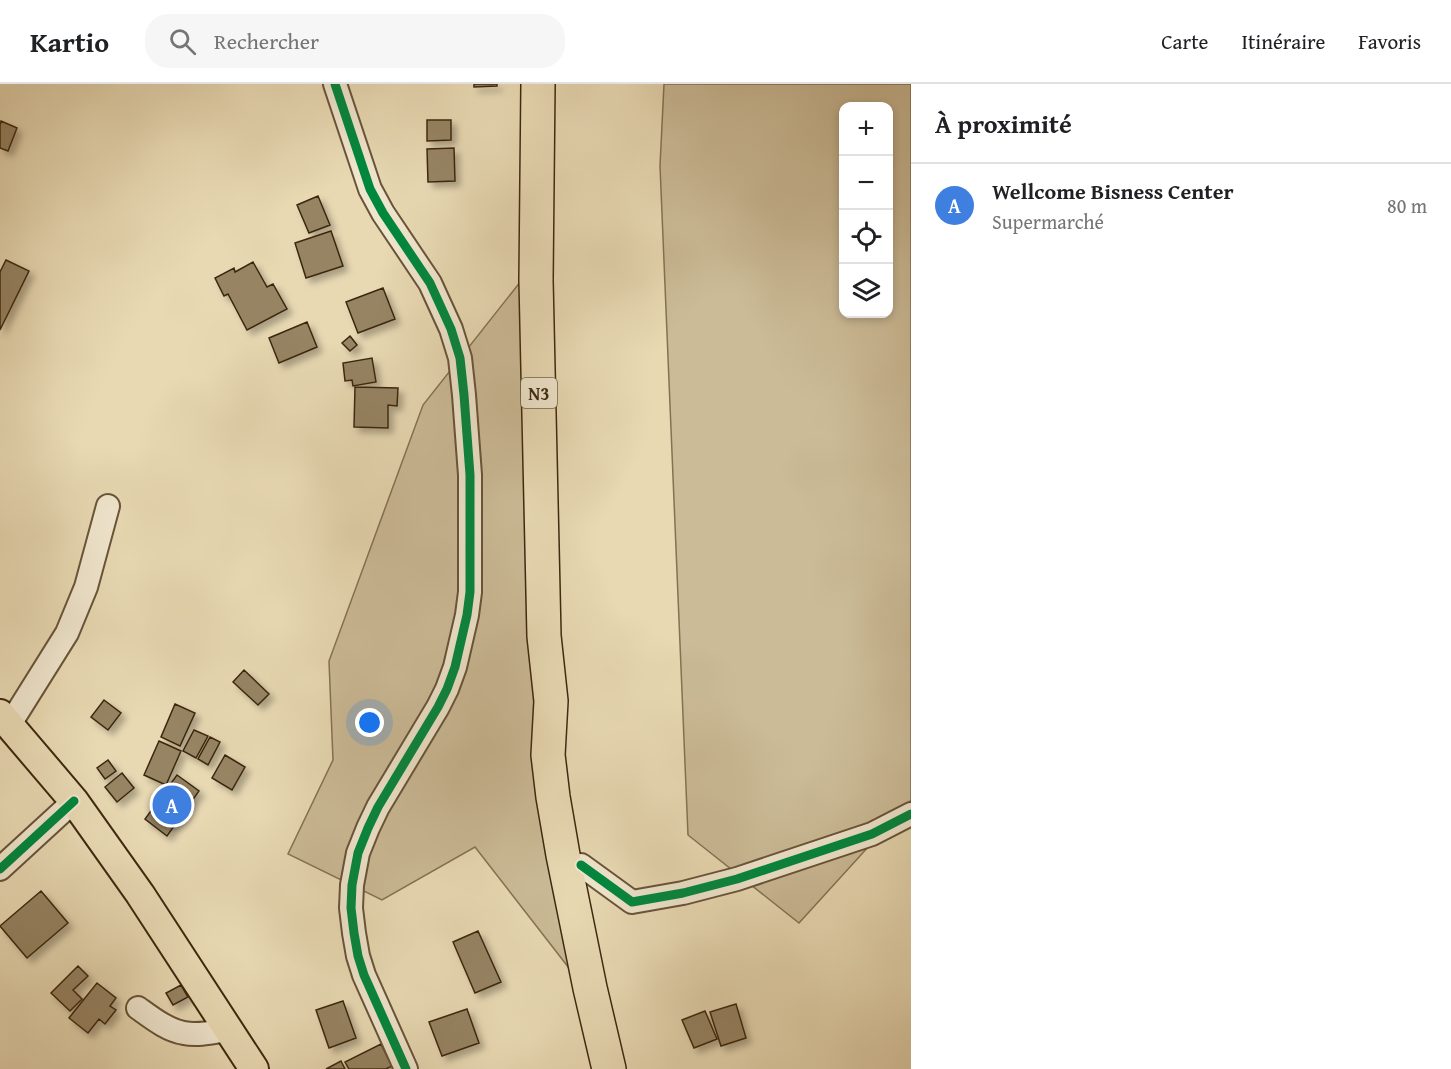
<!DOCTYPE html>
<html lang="fr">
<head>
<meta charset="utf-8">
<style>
  body { margin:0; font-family:"Gentium Book Plus",serif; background:#f6f6f6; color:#202124 }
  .controls { position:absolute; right:18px; top:18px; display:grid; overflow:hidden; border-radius:12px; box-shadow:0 3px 9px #0003 }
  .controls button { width:54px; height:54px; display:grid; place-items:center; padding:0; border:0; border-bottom:2px solid #e0e0e0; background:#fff; color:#202124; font:30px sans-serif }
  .you { position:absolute; left:370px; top:639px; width:21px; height:21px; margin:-15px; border:4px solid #fff; border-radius:50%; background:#1a73e8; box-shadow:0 0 0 9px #1a73e833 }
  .badge { display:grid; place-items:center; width:39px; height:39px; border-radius:50%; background:#7c3aed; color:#fff; font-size:20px; font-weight:700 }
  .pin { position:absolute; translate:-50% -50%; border:3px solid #fff; box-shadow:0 2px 6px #0006 }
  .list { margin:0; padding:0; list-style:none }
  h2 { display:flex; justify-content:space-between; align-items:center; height:78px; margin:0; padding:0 24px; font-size:26px }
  h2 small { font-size:20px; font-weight:400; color:#757577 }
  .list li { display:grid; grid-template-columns:39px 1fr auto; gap:18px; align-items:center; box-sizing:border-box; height:84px; padding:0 24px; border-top:2px solid #e0e0e0 }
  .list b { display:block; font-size:22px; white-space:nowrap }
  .list p { margin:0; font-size:20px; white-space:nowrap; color:#757577 }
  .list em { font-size:20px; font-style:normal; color:#757577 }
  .icon { flex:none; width:33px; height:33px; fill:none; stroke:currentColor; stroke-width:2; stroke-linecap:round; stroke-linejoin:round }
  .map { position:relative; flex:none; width:911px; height:985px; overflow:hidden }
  header { display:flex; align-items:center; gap:36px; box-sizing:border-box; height:84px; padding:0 30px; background:#fff; border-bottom:2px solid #e0e0e0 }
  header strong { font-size:28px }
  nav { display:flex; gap:33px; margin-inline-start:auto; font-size:21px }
  .search { width:420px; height:54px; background:#f6f6f6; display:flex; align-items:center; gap:15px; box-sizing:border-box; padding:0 21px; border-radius:24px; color:#757577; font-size:22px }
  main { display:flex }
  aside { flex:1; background:#fff }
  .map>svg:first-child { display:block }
  .green { fill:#cbbb97; stroke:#847253; stroke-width:1.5; fill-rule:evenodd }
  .building { fill:#968464; stroke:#3d280f; stroke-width:1.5; filter:url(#shadow) }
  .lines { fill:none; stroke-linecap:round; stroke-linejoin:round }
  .minor-casing { stroke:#685438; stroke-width:26 }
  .major-casing { stroke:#3d280f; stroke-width:32 }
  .highway-casing { stroke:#3d280f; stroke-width:36 }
  .minor { stroke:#f0e6ce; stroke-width:22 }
  .major { stroke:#e8d9b3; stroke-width:28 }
  .highway { stroke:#e8d9b3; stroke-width:33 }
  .cycleway-casing { stroke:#f0e6ce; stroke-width:13 }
  .cycleway { stroke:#00873e; stroke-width:9 }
  .labels { text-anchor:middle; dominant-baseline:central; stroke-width:6; stroke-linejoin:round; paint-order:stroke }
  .shield { fill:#f0e6ce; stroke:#736148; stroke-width:1.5 }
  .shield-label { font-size:18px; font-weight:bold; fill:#3d280f }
</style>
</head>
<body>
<header>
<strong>Kartio</strong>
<div class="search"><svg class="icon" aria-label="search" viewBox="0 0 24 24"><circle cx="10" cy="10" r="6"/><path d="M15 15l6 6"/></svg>Rechercher</div>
<nav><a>Carte</a><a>Itinéraire</a><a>Favoris</a></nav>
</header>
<main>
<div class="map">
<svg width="911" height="985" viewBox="0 0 911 985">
  <defs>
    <filter id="shadow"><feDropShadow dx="5" dy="5" stdDeviation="3" flood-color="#0004"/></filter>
  </defs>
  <rect width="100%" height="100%" fill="#e8d9b3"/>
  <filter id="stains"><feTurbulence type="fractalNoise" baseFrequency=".00333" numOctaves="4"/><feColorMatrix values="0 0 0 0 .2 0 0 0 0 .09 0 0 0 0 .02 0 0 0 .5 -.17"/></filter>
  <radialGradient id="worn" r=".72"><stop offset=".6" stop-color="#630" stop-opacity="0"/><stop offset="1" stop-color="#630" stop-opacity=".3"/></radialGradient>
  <path class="green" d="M 664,0 L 911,0 L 911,716 L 799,839 L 688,751 L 660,82 ZM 844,22 L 888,22 L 888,230 L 844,230 Z
    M 536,178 L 566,772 L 586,906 L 475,763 L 382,816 L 288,770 L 333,676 L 329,577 L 423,321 Z"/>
  <path class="building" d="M 474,0 L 497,0 L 497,2 L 474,3 Z
    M 427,36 L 451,36 L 451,56 L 427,57 Z
    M 1,37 L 17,44 L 8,67 L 0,64 L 0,41 Z
    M 454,64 L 455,97 L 428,98 L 427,65 Z
    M 318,112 L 330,141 L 309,149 L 297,121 Z
    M 331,147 L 343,182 L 306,194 L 295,159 Z
    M 6,176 L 29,187 L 0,246 L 0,188 Z
    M 253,178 L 267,203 L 273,200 L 287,225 L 247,246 L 228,210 L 224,212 L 215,194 L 234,184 L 235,188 Z
    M 383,204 L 395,235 L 358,249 L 346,218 Z
    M 307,238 L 317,263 L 279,279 L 269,254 Z
    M 350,252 L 357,261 L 350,267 L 342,259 Z
    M 372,274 L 376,298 L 353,302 L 352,296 L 345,297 L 343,279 Z
    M 355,303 L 398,304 L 397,322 L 388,321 L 388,344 L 354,343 Z
    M 244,586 L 269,610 L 258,621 L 233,598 Z
    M 104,616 L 121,629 L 108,646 L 91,633 Z
    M 175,620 L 195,629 L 180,662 L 161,653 Z
    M 194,646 L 208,652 L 196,674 L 183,667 Z
    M 210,653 L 220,658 L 208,681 L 198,675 Z
    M 159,657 L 181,667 L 166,701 L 144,691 Z
    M 225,671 L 245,683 L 232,706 L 212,694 Z
    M 108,676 L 116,687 L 105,695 L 97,684 Z
    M 122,689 L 134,704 L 117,718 L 105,703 Z
    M 177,691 L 199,707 L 167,752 L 145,735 Z
    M 41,807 L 68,839 L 27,874 L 0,842 Z
    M 478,847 L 501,898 L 475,909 L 453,858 Z
    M 78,882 L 88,892 L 73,906 L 82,915 L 70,927 L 51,909 Z
    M 97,899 L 116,914 L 110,922 L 116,926 L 105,940 L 99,935 L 88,949 L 69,934 Z
    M 181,901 L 188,913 L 173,921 L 166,909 Z
    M 343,917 L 356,954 L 329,964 L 316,926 Z
    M 736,920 L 746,954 L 721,962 L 710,928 Z
    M 467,925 L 479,959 L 442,972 L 429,938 Z
    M 705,927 L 717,955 L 694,964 L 682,936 Z
    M 381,960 L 392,982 L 386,985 L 349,985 L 345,978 Z
    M 341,977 L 345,985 L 326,985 Z"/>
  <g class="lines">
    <g class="minor-casing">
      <path id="minor" d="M 335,0 L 370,105 L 383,129 L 430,199 L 451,245 L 460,274 L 464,311 L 470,391 L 470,508 L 467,531 L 455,583 L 447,605 L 438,623 L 378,723 L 368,744 L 358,769 L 352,801 L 351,824 L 354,849 L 358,872 L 364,891 L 406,985
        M 10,640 L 67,549 L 86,503 L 108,422
        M 581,781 L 632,818 L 683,809 L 737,795 L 872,750 L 911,730
        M 0,785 L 74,717
        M 138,924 C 152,934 167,946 184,949 C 198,952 214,948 227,946"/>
    </g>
    <g class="major-casing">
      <path id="major" d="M 0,630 L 74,717 L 140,810 L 254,985"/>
    </g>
    <g class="highway-casing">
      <path id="highway" d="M 538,0 L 536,196 L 544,552 L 551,617 L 548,671 L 553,713 L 563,771 L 590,904 L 609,985"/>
    </g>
    <use href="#minor" class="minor"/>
    <use href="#major" class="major"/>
    <use href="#highway" class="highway"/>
    <g class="cycleway-casing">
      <path id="cycleway" d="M 335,0 L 370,105 L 383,129 L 430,199 L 451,245 L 460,274 L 464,311 L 470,391 L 470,508 L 467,531 L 455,583 L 447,605 L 438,623 L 378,723 L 368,744 L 358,769 L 352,801 L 351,824 L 354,849 L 358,872 L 364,891 L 406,985
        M 581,781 L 632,818 L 683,809 L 737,795 L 872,750 L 911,730
        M 0,785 L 74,717"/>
    </g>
    <use href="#cycleway" class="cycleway"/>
  </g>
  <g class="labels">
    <rect class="shield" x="521" y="294" width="36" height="30" rx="4.5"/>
    <g class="shield-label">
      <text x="539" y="309">N3</text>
    </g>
  </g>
  <rect width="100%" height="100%" filter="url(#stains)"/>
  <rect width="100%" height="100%" fill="url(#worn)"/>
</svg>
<div class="controls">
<button>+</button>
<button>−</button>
<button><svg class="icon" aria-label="locate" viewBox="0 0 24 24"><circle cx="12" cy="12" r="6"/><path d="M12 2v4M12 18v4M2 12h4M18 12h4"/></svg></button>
<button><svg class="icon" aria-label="layers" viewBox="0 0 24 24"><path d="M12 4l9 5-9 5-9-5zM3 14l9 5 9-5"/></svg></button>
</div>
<div class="you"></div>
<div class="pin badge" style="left:172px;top:721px;background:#3f7fe0">A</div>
</div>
<aside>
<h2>À proximité<small></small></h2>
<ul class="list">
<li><span class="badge" style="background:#3f7fe0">A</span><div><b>Wellcome Bisness Center</b><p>Supermarché</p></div><em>80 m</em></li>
</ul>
</aside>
</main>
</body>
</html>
